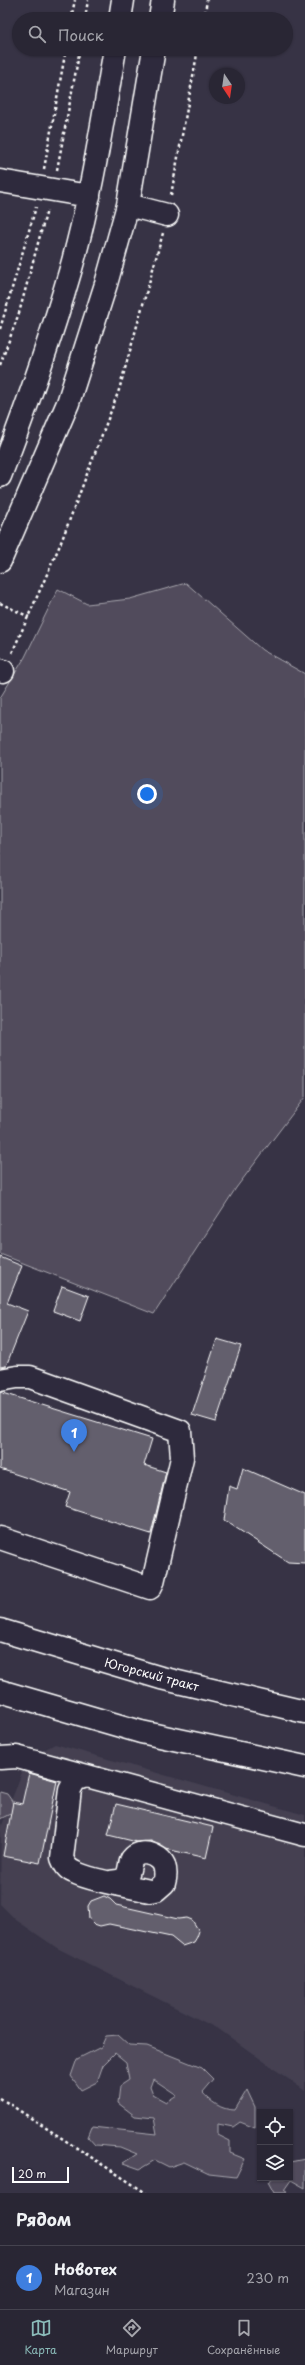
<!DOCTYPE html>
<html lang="ru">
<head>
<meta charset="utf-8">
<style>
  body { margin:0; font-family:"Playpen Sans",sans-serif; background:#312e3c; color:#f1f3f6 }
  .controls { position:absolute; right:12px; bottom:12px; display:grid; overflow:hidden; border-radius:0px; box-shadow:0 1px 3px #0004 }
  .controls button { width:36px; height:36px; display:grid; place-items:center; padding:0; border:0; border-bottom:1px solid #45434f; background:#292634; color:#f1f3f6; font:20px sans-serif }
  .compass { position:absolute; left:209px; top:68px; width:36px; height:36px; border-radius:50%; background:#292634; box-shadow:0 1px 3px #0004; rotate:167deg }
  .scale { position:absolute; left:12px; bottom:10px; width:57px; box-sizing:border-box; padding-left:4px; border:2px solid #fff; border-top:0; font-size:11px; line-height:14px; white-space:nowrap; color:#fff; -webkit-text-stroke:3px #2f2a3d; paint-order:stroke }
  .you { position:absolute; left:147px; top:794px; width:14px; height:14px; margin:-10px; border:3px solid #fff; border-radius:50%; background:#1a73e8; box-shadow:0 0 0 6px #1a73e833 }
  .badge { display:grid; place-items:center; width:26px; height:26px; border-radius:50%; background:#8bbbb9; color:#fff; font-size:13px; font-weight:700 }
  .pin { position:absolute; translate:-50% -33px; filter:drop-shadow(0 1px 2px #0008) }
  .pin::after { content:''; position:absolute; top:21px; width:14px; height:12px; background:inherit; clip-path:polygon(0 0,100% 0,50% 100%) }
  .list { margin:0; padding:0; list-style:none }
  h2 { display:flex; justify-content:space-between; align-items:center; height:52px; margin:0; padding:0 16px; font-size:17px }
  h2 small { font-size:13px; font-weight:400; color:#a5a5ac }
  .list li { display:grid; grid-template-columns:26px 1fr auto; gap:12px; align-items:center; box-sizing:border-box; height:64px; padding:0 16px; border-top:1px solid #45434f }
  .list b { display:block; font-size:15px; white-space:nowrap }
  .list p { margin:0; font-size:13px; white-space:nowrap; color:#a5a5ac }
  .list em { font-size:13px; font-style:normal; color:#a5a5ac }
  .icon { flex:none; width:22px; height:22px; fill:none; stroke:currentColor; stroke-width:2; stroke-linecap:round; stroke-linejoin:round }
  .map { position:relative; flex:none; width:305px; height:2193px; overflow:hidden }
  .search { position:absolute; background:#292634; box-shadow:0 1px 3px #0004; left:12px; right:12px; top:12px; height:44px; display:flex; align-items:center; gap:10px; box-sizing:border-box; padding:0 14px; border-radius:22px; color:#a5a5ac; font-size:15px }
  .sheet { height:116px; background:#292634 }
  nav { display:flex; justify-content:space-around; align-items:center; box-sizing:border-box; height:56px; border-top:1px solid #45434f; background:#292634; font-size:11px; color:#a5a5ac }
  nav a { display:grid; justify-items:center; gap:2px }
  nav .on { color:#8bbbb9 }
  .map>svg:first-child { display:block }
  .built { fill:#444051 }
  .green { fill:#514c5c; stroke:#a8a6ae; fill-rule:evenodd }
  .building { fill:#635f6d; stroke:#fff }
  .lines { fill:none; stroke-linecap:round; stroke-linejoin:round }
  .minor-casing { stroke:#fff; stroke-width:25 }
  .major-casing { stroke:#fff; stroke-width:25 }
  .path { stroke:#fff; stroke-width:2.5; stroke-dasharray:3 3; stroke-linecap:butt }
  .minor { stroke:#2f2a3d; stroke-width:22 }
  .major { stroke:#2f2a3d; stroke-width:22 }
  .labels { text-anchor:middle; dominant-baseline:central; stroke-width:3; stroke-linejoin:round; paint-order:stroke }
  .street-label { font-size:12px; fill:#fff; stroke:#2f2a3d }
</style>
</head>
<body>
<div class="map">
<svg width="305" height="2193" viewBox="0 0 305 2193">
  <rect width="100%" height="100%" fill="#373345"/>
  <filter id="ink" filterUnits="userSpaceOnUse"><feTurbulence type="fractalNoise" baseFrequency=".025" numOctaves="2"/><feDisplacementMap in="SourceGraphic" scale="8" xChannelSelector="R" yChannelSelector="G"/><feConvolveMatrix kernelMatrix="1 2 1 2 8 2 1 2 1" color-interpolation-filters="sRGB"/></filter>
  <g filter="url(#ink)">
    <path class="built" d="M 55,1744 L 305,1815 L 305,2091 L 220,2030 L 57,1948 L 16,1920 L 0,1904 L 1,1828 L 27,1759 Z"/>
    <path class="green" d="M 186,583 L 262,650 L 305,674 L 305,1097 L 236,1188 L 154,1314 L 0,1254 L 0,698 L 25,657 L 58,589 L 87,604 L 130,599 Z
      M 0,1792 L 7,1794 L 12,1801 L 14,1812 L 0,1819 Z
      M 118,2035 L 129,2045 L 147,2046 L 202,2068 L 213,2079 L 202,2092 C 211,2102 221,2110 235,2110 L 247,2090 L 255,2107 L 255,2128 L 240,2122 L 233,2127 L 218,2124 L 218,2135 L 230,2141 L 230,2153 L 245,2159 L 236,2177 L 209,2174 L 184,2162 L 169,2167 L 155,2160 L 140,2169 L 123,2163 L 137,2154 L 120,2147 L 95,2145 L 88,2137 L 92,2127 L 157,2134 L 154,2118 L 135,2116 L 118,2103 L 120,2086 L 129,2080 L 126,2062 L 115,2053 L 103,2065 L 97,2082 L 81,2090 L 71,2076 L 77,2059 L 101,2047 L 106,2036 ZM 153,2079 L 177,2095 L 166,2102 L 153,2095 L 150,2087 Z
      M 305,2159 L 305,2188 L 291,2180 L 284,2190 L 288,2193 L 274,2193 L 268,2182 L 273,2178 L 290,2178 L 290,2162 Z"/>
    <path class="building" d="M 0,1257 L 22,1266 L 7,1303 L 28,1311 L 6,1366 L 0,1367 Z
      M 62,1286 L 89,1296 L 80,1321 L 53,1311 Z
      M 217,1339 L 241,1346 L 216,1422 L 192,1415 Z
      M 0,1392 L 152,1439 L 144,1465 L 166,1472 L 151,1534 L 65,1507 L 70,1492 L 0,1469 Z
      M 243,1468 L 305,1495 L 305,1563 L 288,1562 L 224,1520 L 229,1486 L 237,1489 Z
      M 29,1773 L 57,1781 L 40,1863 L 3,1856 L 13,1802 L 22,1804 Z
      M 116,1804 L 213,1827 L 206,1858 L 166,1849 L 151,1841 L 137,1842 L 108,1835 Z
      M 104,1896 L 110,1899 L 116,1905 L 178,1919 L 187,1918 L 192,1920 L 199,1931 L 197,1937 L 194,1942 L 182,1946 L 171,1937 L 109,1924 L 100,1926 L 94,1924 L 89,1919 L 88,1906 L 91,1901 Z"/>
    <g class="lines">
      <g class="minor-casing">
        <path id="minor" d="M 120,19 L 123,0
          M 160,19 L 163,0
          M 0,181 L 89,196
          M 128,205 L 167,215
          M 0,476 C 26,409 50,341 70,272 C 91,199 102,124 115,49
          M 0,561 L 68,403 L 106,284 L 128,205 L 154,49
          M 0,670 L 3,671
          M 0,1380 L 17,1377 L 30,1377 L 180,1431 L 182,1458 L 153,1582 L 150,1588 L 0,1538
          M 0,1758 L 17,1757 L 305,1835
          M 86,1776 L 75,1780 L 70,1789 L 62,1858 C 65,1865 67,1869 74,1872 C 88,1880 132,1887 150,1891 L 156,1890 L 164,1883 C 166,1877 166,1871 164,1865 C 159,1854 140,1848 132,1859 C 129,1864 130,1872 126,1877 C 122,1881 116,1881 111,1882"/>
      </g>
      <g class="major-casing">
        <path id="major" d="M 0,1630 L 161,1678 L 305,1712
          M 0,1691 L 141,1732 L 305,1767"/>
      </g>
      <path class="path" d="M 71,19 L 75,0
        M 85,19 L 88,0
        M 204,19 L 207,0
        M 44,169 L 66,49
        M 57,170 L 80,49
        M 171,195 L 198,49
        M 0,329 L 36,207
        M 0,365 L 19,313 L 47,210
        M 0,603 L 29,617
        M 12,653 L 60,545 L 119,390 L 163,233
        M 0,2098 L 146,2193"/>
      <use href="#minor" class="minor"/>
      <use href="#major" class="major"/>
    </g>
  </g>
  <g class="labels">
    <g class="street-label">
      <text transform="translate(152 1674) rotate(15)">Югорский тракт</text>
    </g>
  </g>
</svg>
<div class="controls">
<button><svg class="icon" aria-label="locate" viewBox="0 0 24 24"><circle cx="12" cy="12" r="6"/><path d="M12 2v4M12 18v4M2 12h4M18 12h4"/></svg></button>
<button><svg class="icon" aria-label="layers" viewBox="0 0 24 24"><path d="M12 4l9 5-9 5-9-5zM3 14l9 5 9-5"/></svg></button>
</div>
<svg class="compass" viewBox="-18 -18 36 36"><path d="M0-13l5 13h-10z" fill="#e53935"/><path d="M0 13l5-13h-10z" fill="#a5a5ac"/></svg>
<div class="scale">20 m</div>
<div class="you"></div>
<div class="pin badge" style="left:74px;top:1452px;background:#3f7fe0">1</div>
<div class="search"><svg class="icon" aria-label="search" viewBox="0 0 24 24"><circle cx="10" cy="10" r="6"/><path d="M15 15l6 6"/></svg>Поиск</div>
</div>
<section class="sheet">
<h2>Рядом<small></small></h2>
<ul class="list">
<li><span class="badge" style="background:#3f7fe0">1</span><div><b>Новотех</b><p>Магазин</p></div><em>230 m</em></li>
</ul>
</section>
<nav>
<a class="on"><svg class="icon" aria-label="map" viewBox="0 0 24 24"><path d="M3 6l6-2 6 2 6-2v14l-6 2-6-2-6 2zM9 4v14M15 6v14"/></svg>Карта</a>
<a><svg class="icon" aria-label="directions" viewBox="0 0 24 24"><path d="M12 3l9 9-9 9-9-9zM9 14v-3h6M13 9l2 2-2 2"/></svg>Маршрут</a>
<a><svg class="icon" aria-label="saved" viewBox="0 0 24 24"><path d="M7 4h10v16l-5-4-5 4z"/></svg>Сохранённые</a>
</nav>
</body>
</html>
